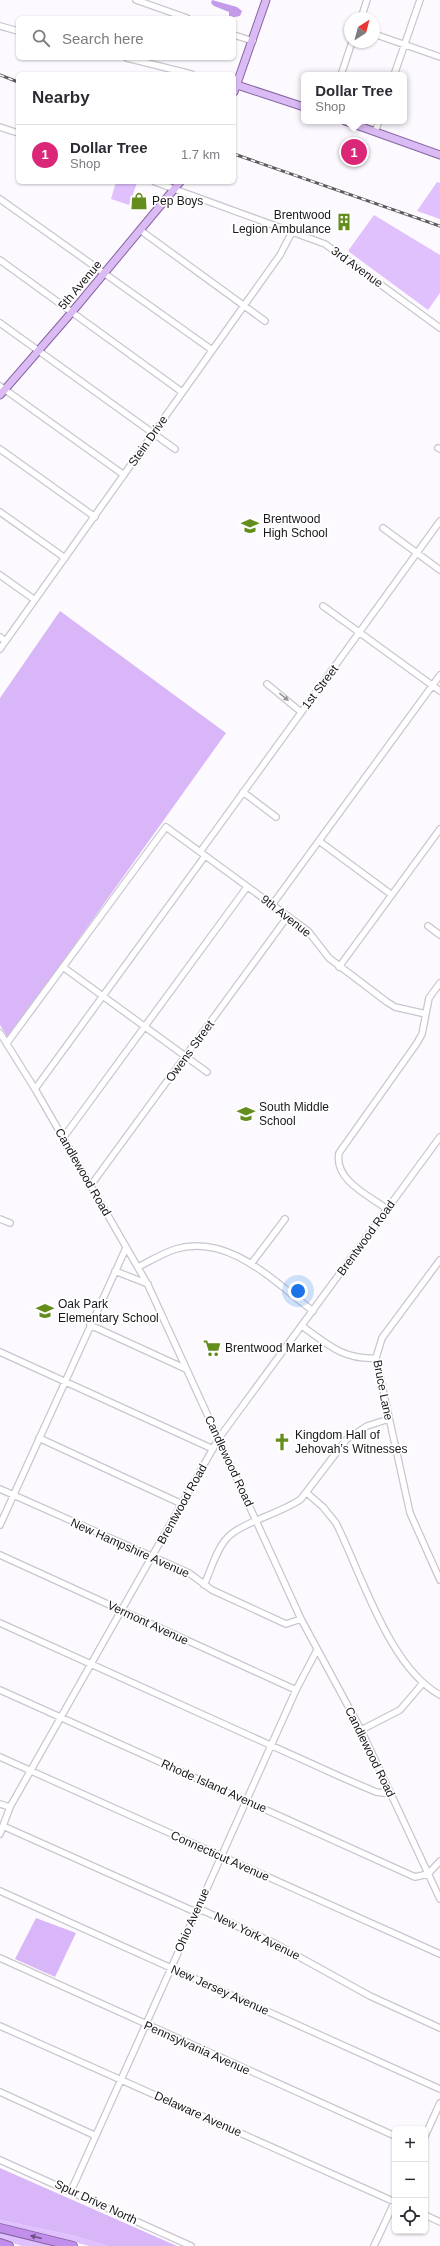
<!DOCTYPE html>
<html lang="en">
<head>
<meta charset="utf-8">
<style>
  body { margin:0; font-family:Arial,sans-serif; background:#f2f2f3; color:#2b2b33 }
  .controls { position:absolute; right:12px; bottom:12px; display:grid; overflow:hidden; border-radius:6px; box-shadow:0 1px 3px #0004 }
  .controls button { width:36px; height:36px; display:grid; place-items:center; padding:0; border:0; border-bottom:1px solid #e1e1e2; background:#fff; color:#2b2b33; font:20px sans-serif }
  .compass { position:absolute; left:344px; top:12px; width:36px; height:36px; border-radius:50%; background:#fff; box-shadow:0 1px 3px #0004; rotate:36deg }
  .you { position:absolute; left:298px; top:1291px; width:14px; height:14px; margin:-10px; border:3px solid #fff; border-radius:50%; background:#1a73e8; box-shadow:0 0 0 6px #1a73e833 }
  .badge { display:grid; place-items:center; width:26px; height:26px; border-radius:50%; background:#db2777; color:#fff; font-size:13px; font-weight:700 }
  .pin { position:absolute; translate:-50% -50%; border:2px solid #fff; box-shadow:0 1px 4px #0006 }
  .popup { position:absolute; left:301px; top:72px; width:106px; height:52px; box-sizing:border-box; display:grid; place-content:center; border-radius:6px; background:#fff; filter:drop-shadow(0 1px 3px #0005); font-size:13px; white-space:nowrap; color:#7c7c81 }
  .popup b { font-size:15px; color:#2b2b33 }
  .popup::after { content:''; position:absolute; left:50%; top:100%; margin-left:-8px; border:8px solid transparent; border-top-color:#fff }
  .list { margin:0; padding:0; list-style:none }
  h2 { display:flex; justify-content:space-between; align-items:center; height:52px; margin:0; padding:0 16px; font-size:17px }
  h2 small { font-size:13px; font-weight:400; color:#7c7c81 }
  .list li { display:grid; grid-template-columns:26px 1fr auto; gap:12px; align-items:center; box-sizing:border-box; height:60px; padding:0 16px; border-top:1px solid #e1e1e2 }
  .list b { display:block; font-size:15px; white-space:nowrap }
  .list p { margin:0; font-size:13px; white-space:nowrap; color:#7c7c81 }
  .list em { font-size:13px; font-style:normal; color:#7c7c81 }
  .icon { flex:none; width:22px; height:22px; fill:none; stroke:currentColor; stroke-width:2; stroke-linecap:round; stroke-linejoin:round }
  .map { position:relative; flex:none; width:440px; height:2246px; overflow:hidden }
  .search { position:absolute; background:#fff; box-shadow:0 1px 3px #0004; left:16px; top:16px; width:220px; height:44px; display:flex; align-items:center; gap:10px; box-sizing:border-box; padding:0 14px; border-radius:6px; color:#7c7c81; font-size:15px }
  .panel { position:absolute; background:#fff; box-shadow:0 1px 3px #0004; left:16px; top:72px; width:220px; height:112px; border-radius:6px }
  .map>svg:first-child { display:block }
  .green { fill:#e0c0fd }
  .forest { fill:#d9b6f7 }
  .water { fill:#c69aea }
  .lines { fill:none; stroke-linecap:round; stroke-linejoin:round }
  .minor-casing { stroke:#cac6cf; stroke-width:8 }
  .major-casing { stroke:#8664a2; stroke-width:9 }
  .highway-casing { stroke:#8664a2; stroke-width:10 }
  .minor { stroke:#fff; stroke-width:5.5 }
  .major { stroke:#dabbf3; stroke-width:7 }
  .highway { stroke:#c18eeb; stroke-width:8 }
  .rail-casing { stroke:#5e5c60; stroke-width:3 }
  .rail { stroke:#fff; stroke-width:1.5; stroke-dasharray:4.5; stroke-linecap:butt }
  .oneway { fill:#989798 }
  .oneway2 { fill:#6d5282 }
  .labels { text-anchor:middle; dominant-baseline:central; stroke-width:3.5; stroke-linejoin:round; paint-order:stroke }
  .poi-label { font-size:12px; fill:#19171a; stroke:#fff; text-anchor:start }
  .street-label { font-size:12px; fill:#19171a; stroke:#fff }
</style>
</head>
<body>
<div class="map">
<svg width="440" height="2246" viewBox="0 0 440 2246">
  <rect width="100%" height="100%" fill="#fcfafe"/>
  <path class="green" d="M 116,182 L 137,183 L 129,205 L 111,199 Z
    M 437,182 L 440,183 L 440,219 L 417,211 Z
    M 374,215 L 440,255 L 440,293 L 428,310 L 348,251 Z
    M 0,2220 L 75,2236 L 107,2246 L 89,2246 L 0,2223 Z
    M 0,2231 L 57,2246 L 22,2246 L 0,2239 Z"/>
  <path class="forest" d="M 60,611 L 226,733 L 8,1038 L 0,1025 L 0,698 Z
    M 36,1918 L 76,1933 L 55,1977 L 15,1959 Z
    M 0,2168 L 177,2246 L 107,2246 L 75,2236 L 0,2220 Z"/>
  <path class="water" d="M 212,0 L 237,7 L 242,11 L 240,16 L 229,18 L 229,12 L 214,6 L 211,3 Z"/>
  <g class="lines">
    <g class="minor-casing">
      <path id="minor" d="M 136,0 L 187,18
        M 361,18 L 367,0
        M 0,26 L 18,31
        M 374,34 L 440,57
        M 234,35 L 253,41
        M 127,58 L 191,74
        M 341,75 L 352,42
        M 394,75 L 420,0
        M 0,127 L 18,133
        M 375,132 L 379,121
        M 155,182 L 325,244 L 440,328
        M 0,199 L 212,350
        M 140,230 L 265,321
        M 0,260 L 182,392
        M 0,323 L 175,449
        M 0,386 L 124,475
        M 438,448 L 440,449
        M 0,449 L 95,517
        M 0,512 L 65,558
        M 383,528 L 440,570
        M 0,575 L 35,600
        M 323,606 L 440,691
        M 0,637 L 5,641
        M 0,649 L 280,255 L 292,232
        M 267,684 L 301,712
        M 243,792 L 276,817
        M 319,841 L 392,895
        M 200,852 L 440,521
        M 272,905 L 440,675
        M 428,926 L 440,935
        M 63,967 L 207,1072
        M 339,967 L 440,829
        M 0,1033 L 35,1089 L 148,1285 L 301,1619 L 361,1730 L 440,1899
        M 7,1043 L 166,827 L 308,931 L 329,958 L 387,1002 L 395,1007 L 426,1014
        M 35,1089 L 205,856
        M 63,1138 L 247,887
        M 91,1185 L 288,916
        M 387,1209 C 368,1195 334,1180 339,1153 L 417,1043 L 422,1034 L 429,998 L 440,983
        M 0,1219 L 10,1223
        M 440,1260 L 382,1338 L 376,1358 L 410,1513 L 440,1580
        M 251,1264 L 285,1219
        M 138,1267 C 150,1261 163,1253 176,1249 C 229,1233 274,1282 313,1311
        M 115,1271 L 148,1284
        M 90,1325 L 186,1369
        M 302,1326 C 327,1344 343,1360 376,1358
        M 0,1352 L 213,1449
        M 39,1438 L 182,1504
        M 0,1489 L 189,1573 L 212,1590 L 286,1624 L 301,1619
        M 307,1493 L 323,1507 L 336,1523 C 362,1575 389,1667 440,1695
        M 0,1525 L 126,1248
        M 0,1555 L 296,1690
        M 204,1585 C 211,1570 216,1550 227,1538 C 240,1523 282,1513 301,1499 L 346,1440 L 367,1426 L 389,1419
        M 0,1623 L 341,1777 L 376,1792 L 391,1794
        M 0,1690 L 415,1877 L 428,1874 L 440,1861
        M 361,1730 L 400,1710 L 423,1683
        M 0,1757 L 440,1954
        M 0,1804 L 10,1807
        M 3,1826 L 191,1910 L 204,1911 L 274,1943 L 370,1996 L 440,2028
        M 0,1834 L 10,1807 L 219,1438 L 440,1137
        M 0,1891 L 440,2089
        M 0,1958 L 395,2136
        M 0,2026 L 395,2202
        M 0,2092 L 94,2135
        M 425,2136 L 440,2103
        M 0,2160 L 191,2246
        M 71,2191 L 296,1690 L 317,1650
        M 425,2215 L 440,2222
        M 374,2246 L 395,2201"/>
    </g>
    <g class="major-casing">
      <path id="major" d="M 237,85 L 304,107
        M 234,92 L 266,0
        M 345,121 L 440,155
        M 0,395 L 72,312 L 180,182"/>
    </g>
    <g class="highway-casing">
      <path id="highway" d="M 0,2228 L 73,2246
        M 0,2243 L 9,2246"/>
    </g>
    <use href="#minor" class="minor"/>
    <use href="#major" class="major"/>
    <use href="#highway" class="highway"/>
    <g class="rail-casing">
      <path id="rail" d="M 0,75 L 18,82
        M 234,154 L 440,226"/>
    </g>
    <use href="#rail" class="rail"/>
  </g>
  <defs><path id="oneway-solid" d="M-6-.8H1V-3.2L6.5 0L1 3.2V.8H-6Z"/></defs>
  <use class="oneway" href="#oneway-solid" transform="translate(284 697) rotate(39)"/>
  <use class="oneway2" href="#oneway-solid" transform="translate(36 2237) rotate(-166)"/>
  <defs>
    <g id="shop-bare" transform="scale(1.38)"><path d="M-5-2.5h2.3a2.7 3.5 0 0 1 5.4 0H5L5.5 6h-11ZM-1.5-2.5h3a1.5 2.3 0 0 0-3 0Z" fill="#638d1c" stroke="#fff" stroke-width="2.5" paint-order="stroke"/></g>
    <g id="building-bare" transform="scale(1.38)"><path d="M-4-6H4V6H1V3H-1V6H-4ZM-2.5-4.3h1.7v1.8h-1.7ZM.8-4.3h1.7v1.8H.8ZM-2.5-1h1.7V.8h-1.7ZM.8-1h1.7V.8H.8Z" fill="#638d1c" stroke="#fff" stroke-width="2.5" paint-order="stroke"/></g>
    <g id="school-bare" transform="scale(1.38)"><path d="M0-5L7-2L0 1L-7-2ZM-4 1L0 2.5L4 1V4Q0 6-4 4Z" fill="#638d1c" stroke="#fff" stroke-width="2.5" paint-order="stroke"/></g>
    <g id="supermarket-bare" transform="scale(1.38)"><path d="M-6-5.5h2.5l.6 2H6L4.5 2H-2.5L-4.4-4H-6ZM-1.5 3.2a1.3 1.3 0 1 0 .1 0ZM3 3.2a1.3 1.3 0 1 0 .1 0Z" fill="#638d1c" stroke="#fff" stroke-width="2.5" paint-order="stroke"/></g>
    <g id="church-bare" transform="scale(1.38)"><path d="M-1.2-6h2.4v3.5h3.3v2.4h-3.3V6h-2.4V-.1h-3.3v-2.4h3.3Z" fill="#638d1c" stroke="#fff" stroke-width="2.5" paint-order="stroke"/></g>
  </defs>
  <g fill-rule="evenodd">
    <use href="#shop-bare" x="139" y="201"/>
    <use href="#building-bare" x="344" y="222"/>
    <use href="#school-bare" x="250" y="526"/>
    <use href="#school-bare" x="246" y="1114"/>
    <use href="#school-bare" x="45" y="1311"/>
    <use href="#supermarket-bare" x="212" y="1348"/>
    <use href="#church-bare" x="282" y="1442"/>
  </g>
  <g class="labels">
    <g class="poi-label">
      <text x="152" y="201">Pep Boys</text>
      <text x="331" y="215" text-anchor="end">Brentwood<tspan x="331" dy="14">Legion Ambulance</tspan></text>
      <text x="263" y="519">Brentwood<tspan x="263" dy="14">High School</tspan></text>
      <text x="259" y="1107">South Middle<tspan x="259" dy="14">School</tspan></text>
      <text x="58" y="1304">Oak Park<tspan x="58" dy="14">Elementary School</tspan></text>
      <text x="225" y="1348">Brentwood Market</text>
      <text x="295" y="1435">Kingdom Hall of<tspan x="295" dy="14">Jehovah’s Witnesses</tspan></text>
    </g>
    <g class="street-label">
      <text transform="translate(357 267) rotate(36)">3rd Avenue</text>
      <text transform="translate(80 285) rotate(-50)">5th Avenue</text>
      <text transform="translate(148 441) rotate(-55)">Stein Drive</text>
      <text transform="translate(320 687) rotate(-53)">1st Street</text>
      <text transform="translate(286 916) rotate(38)">9th Avenue</text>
      <text transform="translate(190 1051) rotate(-54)">Owens Street</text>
      <text transform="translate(83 1172) rotate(60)">Candlewood Road</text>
      <text transform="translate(366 1238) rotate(-54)">Brentwood Road</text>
      <text transform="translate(383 1390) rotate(79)">Bruce Lane</text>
      <text transform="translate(229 1461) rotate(65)">Candlewood Road</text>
      <text transform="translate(182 1504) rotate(-61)">Brentwood Road</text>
      <text transform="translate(130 1548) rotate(24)">New Hampshire Avenue</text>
      <text transform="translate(148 1623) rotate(25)">Vermont Avenue</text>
      <text transform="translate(370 1752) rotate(64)">Candlewood Road</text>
      <text transform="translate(214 1786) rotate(24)">Rhode Island Avenue</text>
      <text transform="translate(220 1856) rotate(24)">Connecticut Avenue</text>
      <text transform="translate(192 1920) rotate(-66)">Ohio Avenue</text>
      <text transform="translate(257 1936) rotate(26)">New York Avenue</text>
      <text transform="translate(220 1990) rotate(24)">New Jersey Avenue</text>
      <text transform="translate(197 2048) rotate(24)">Pennsylvania Avenue</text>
      <text transform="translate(198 2114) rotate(24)">Delaware Avenue</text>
      <text transform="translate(96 2202) rotate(25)">Spur Drive North</text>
    </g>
  </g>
</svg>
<div class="controls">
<button>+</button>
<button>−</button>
<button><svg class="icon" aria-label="locate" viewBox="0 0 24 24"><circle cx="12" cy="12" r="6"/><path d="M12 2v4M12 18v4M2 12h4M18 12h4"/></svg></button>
</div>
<svg class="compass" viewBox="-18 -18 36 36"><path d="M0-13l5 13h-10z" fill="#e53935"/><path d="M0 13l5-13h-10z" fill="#7c7c81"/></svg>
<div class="you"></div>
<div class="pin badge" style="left:354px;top:152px">1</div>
<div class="popup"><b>Dollar Tree</b>Shop</div>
<div class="search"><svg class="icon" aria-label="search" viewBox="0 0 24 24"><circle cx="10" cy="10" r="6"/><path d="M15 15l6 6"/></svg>Search here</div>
<section class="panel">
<h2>Nearby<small></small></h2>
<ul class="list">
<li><span class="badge">1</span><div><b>Dollar Tree</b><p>Shop</p></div><em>1.7 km</em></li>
</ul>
</section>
</div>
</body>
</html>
